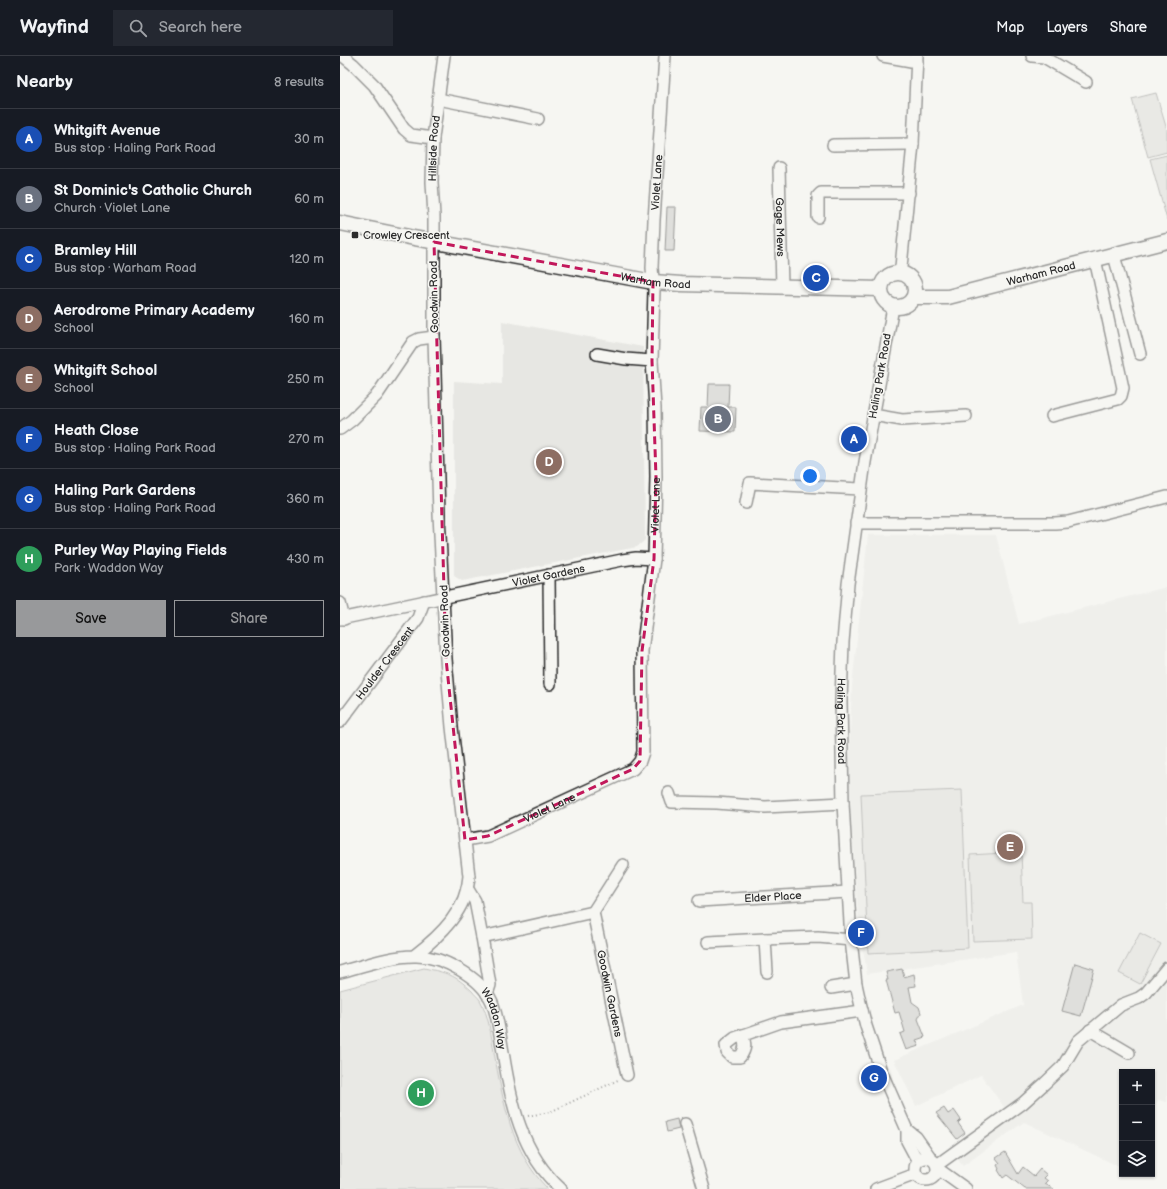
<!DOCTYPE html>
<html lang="en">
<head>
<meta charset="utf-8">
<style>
  body { margin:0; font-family:"Balsamiq Sans",sans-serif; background:#242831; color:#f1f3f6 }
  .controls { position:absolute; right:12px; bottom:12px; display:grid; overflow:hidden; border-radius:0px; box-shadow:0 1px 3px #0004 }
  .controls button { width:36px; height:36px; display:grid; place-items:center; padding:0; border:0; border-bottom:1px solid #363941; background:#171b24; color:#f1f3f6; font:20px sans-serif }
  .you { position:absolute; left:470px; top:420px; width:14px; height:14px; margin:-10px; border:3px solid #fff; border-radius:50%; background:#1a73e8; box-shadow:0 0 0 6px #1a73e833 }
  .badge { display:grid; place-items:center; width:26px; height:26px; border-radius:50%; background:#98999b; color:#fff; font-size:13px; font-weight:700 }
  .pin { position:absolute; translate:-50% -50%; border:2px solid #fff; box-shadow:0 1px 4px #0006 }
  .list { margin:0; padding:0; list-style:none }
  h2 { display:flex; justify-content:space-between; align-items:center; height:52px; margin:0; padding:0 16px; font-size:17px }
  h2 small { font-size:13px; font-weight:400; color:#9ea1a6 }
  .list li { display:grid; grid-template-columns:26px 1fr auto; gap:12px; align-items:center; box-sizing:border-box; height:60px; padding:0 16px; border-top:1px solid #363941 }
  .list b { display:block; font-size:15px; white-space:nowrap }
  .list p { margin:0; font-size:13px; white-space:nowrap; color:#9ea1a6 }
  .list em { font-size:13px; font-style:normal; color:#9ea1a6 }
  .actions { display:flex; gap:8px; padding:12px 16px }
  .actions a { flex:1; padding:9px 0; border:1px solid #98999b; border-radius:0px; text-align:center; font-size:14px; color:#98999b }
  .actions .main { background:#98999b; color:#111 }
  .icon { flex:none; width:22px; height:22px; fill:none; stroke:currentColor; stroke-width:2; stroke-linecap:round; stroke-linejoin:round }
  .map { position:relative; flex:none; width:827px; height:1133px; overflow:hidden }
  header { display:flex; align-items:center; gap:24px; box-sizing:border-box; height:56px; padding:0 20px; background:#171b24; border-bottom:1px solid #363941 }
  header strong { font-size:19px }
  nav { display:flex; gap:22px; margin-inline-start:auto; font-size:14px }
  .search { width:280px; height:36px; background:#242831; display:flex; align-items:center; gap:10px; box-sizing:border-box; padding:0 14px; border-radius:0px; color:#9ea1a6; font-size:15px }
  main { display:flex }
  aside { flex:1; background:#171b24 }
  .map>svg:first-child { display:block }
  .built { fill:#e7e7e3 }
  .green { fill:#d9d9d5; stroke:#828280 }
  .building { fill:#c3c3c0; stroke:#2b2b2b }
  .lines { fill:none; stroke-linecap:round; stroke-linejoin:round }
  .minor-casing { stroke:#2b2b2b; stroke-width:14 }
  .major-casing { stroke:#2b2b2b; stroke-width:17 }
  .path { stroke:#2b2b2b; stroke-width:2; stroke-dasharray:1 3; stroke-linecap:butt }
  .minor { stroke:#f6f6f2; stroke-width:11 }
  .major { stroke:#f6f6f2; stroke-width:14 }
  .marked { fill:none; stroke:#c2185b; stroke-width:3; stroke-dasharray:8 5; stroke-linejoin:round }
  .poi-dot { fill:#2b2b2b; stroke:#f6f6f2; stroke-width:1.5 }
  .labels { text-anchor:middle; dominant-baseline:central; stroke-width:3; stroke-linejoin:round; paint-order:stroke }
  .street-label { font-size:11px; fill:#2b2b2b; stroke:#f6f6f2 }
  .poi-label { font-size:11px; fill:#2b2b2b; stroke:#f6f6f2; text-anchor:start }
</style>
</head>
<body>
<header>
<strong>Wayfind</strong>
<div class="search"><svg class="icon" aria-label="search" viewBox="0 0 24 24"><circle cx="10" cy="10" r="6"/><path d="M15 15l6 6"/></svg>Search here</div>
<nav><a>Map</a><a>Layers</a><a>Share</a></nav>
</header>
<main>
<aside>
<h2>Nearby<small>8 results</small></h2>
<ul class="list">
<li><span class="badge" style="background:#1a4fb4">A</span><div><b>Whitgift Avenue</b><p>Bus stop · Haling Park Road</p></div><em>30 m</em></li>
<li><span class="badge" style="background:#6b7280">B</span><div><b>St Dominic's Catholic Church</b><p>Church · Violet Lane</p></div><em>60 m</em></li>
<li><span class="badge" style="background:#1a4fb4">C</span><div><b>Bramley Hill</b><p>Bus stop · Warham Road</p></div><em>120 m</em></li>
<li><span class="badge" style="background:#8d6e63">D</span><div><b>Aerodrome Primary Academy</b><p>School</p></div><em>160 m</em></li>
<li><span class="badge" style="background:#8d6e63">E</span><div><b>Whitgift School</b><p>School</p></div><em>250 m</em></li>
<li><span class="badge" style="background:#1a4fb4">F</span><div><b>Heath Close</b><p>Bus stop · Haling Park Road</p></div><em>270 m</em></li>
<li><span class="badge" style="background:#1a4fb4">G</span><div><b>Haling Park Gardens</b><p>Bus stop · Haling Park Road</p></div><em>360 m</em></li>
<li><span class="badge" style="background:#2e9e5b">H</span><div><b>Purley Way Playing Fields</b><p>Park · Waddon Way</p></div><em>430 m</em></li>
</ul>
<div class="actions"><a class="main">Save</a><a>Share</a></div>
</aside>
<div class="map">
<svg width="827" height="1133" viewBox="0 0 827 1133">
  <rect width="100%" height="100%" fill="#f6f6f2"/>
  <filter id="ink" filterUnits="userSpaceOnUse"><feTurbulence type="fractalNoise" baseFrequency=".025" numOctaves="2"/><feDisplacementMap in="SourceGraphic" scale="8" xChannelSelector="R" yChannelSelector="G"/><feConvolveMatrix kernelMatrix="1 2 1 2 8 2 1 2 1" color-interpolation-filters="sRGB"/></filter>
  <g filter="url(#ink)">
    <path class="built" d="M 162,265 L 303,291 L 305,484 L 297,491 L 122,525 L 114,520 L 114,325 L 162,328 Z
      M 528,479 L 656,479 L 679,568 L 827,531 L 827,1046 L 818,1044 L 812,1055 L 812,1016 L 782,1016 L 782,1108 L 780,1111 L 684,1066 L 623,1110 L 608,1092 L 666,1054 L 641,1019 L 576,1050 L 554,1004 L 683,949 L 676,896 L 527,918 L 518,860 L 508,722 L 512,630 Z"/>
    <path class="green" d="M 816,37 L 827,74 L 827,96 L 808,101 L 792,43 Z
      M 827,99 L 827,164 L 810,103 Z
      M 622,734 L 628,892 L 528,897 L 521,738 Z
      M 681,796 L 683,846 L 691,846 L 692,883 L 633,885 L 630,799 Z
      M 800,877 L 821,888 L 800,928 L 779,917 Z
      M 84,912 C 107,917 114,918 132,935 C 134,938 138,941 140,944 C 149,960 151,979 154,996 C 163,1045 171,1096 208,1133 L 0,1133 L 0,934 Z"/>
    <path class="building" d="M 327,151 L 336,151 L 334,195 L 325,195 Z
      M 369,328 L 389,328 L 388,351 L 396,351 L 395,376 L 360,375 L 361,351 L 368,351 Z
      M 735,907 L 754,913 L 741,960 L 722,955 Z
      M 562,913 L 564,921 L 574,918 L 576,930 L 569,931 L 572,946 L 579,951 L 581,957 L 578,963 L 585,981 L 576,984 L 579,990 L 566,994 L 560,978 L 565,976 L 559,956 L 555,957 L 546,924 L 548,924 L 546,916 Z
      M 604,1052 L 608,1058 L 614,1054 L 621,1064 L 618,1067 L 625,1077 L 617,1083 L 596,1057 Z
      M 337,1063 L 339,1073 L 327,1076 L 325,1066 Z
      M 665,1096 L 678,1118 L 683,1111 L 694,1120 L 700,1113 L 707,1119 L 704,1122 L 708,1125 L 705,1128 L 714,1133 L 685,1133 L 667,1119 L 663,1122 L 658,1114 L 659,1113 L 657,1109 L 660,1107 L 656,1102 Z"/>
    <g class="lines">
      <g class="minor-casing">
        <g id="minor">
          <path d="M 3,0 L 13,8 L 34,29 L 64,73 L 71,79 L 93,82"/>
          <path d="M 543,0 L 577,6"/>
          <path d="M 692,0 L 704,1 L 746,26"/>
          <path d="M 98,43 L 198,63"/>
          <path d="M 493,89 L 573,88"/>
          <path id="s1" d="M 439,112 L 442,231"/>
          <path d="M 478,161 L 478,140 L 481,137 L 569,137"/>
          <path d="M 774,199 L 800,298"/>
          <path d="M 558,217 L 561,211 L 573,88 L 577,0"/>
          <path id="s2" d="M 553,251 L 525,406 L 508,528 L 503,586 L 501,646 L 503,747 L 511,884 L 516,928 L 520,946 L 526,970 L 541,1015 L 567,1074 L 567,1085 L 575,1100 L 580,1103"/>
          <path d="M 257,298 L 286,303 L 312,305"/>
          <path d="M 533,359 L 562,364 L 626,360"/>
          <path d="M 712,360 L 778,343 L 781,340 L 783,332 L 755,203"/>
          <path d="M 0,373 L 12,364 L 37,339 L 73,286 L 79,283 L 94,281"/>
          <path d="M 406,447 L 410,427 L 520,433"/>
          <path d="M 516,467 L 715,467 L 728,466 L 827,441"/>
          <path d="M 209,519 L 210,628"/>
          <path d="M 0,547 L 4,563"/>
          <path id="s3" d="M 0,563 L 282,504 L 296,502 L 314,503"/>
          <path id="s4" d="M 0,666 L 78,562 L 84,545"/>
          <path d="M 329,737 L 332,746 L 377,747 L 425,751 L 503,747"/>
          <path id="s5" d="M 125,784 L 148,780 L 293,713 L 300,705 L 303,696 L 302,595 L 314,503 L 316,421 L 315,352 L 312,305 L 314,233 L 312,212 L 314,164 L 325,0"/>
          <path d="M 127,832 L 135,845 L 142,881 L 150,929 L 147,938"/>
          <path id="s6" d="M 359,845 L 508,836"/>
          <path d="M 253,856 L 283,809"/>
          <path id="s7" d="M 142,881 L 253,856 L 287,1019"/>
          <path d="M 368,886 L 425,883"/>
          <path id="s8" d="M 75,899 C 101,879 127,854 129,820 L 112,671 L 106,603 L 99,458 L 94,281 L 94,160 L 92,126 L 93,82 L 104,0"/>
          <path id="s9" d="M 0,916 C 23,910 50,900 74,900 C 101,899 141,921 152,946 C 158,961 160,980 163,996 C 171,1047 181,1097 221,1133"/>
          <path d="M 427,916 L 425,883 L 478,881 L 511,884"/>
          <path d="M 491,932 L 516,928"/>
          <path d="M 750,974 L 789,997"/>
          <path d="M 402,979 C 406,988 406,993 400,1001 L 392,1001 L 387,996 L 386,989 L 395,982 L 441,966 L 522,955"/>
          <path d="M 345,1068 L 364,1133"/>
          <path d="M 567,1074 L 576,1081 L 590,1101"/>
          <circle cx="586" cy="1113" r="11"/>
          <path d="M 597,1109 L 683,1047 L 704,1028 L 723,1010 L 738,985 L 781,949 L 799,942 L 806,937 L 827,912"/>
          <path d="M 598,1113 L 626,1133"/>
          <path d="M 536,1133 L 576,1118"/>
        </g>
      </g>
      <g class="major-casing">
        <g id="major">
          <path id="s10" d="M 0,167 L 74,182 L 313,226 L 341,228 L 540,233"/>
          <circle cx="558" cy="234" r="17"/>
          <path id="s11" d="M 574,241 L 608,241 L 827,185"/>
        </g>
      </g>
      <path class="path" d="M 188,1060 L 210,1056 L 278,1024"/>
      <use href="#minor" class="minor"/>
      <use href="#major" class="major"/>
    </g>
  </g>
  <path d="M0 0H827V1133H0ZM 94,186 L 313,226 L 312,305 L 316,421 L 314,503 L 302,595 L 300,705 L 293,713 L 148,780 L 125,784 L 106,603 Z" fill="#f6f6f2" fill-opacity=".55" fill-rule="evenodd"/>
  <path class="marked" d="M 94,186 L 313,226 L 312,305 L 316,421 L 314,503 L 302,595 L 300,705 L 293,713 L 148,780 L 125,784 L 106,603 Z"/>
  <rect class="poi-dot" x="11" y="175" width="8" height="8" rx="2"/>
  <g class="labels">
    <g class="street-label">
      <text stroke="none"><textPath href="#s8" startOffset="828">Hillside Road</textPath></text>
      <text stroke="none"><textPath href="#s5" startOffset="774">Violet Lane</textPath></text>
      <text stroke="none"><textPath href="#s1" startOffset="59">Gage Mews</textPath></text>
      <text stroke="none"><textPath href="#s11" startOffset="130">Warham Road</textPath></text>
      <text stroke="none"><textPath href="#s10" startOffset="321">Warham Road</textPath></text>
      <text transform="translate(94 241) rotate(-91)">Goodwin Road</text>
      <text transform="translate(540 320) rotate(-80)">Haling Park Road</text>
      <text stroke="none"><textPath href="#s5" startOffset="451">Violet Lane</textPath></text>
      <text stroke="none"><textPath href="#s3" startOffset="213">Violet Gardens</textPath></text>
      <text transform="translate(105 565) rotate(-92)">Goodwin Road</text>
      <text stroke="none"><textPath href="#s4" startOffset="74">Houlder Crescent</textPath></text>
      <text stroke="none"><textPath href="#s2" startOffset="418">Haling Park Road</textPath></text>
      <text stroke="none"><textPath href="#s5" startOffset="91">Violet Lane</textPath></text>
      <text stroke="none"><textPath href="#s6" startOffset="74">Elder Place</textPath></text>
      <text stroke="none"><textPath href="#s7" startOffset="197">Goodwin Gardens</textPath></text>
      <text stroke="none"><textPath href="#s9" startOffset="187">Waddon Way</textPath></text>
    </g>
    <g class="poi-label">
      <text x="23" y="179">Crowley Crescent</text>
    </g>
  </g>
</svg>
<div class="controls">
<button>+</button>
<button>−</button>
<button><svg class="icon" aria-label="layers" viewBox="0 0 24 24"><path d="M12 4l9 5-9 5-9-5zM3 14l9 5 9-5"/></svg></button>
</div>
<div class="you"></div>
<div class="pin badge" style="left:514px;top:383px;background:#1a4fb4">A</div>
<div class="pin badge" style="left:378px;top:363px;background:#6b7280">B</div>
<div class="pin badge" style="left:476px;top:222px;background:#1a4fb4">C</div>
<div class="pin badge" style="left:209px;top:406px;background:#8d6e63">D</div>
<div class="pin badge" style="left:670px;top:791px;background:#8d6e63">E</div>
<div class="pin badge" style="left:521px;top:877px;background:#1a4fb4">F</div>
<div class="pin badge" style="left:534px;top:1022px;background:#1a4fb4">G</div>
<div class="pin badge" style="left:81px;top:1037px;background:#2e9e5b">H</div>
</div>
</main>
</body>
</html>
